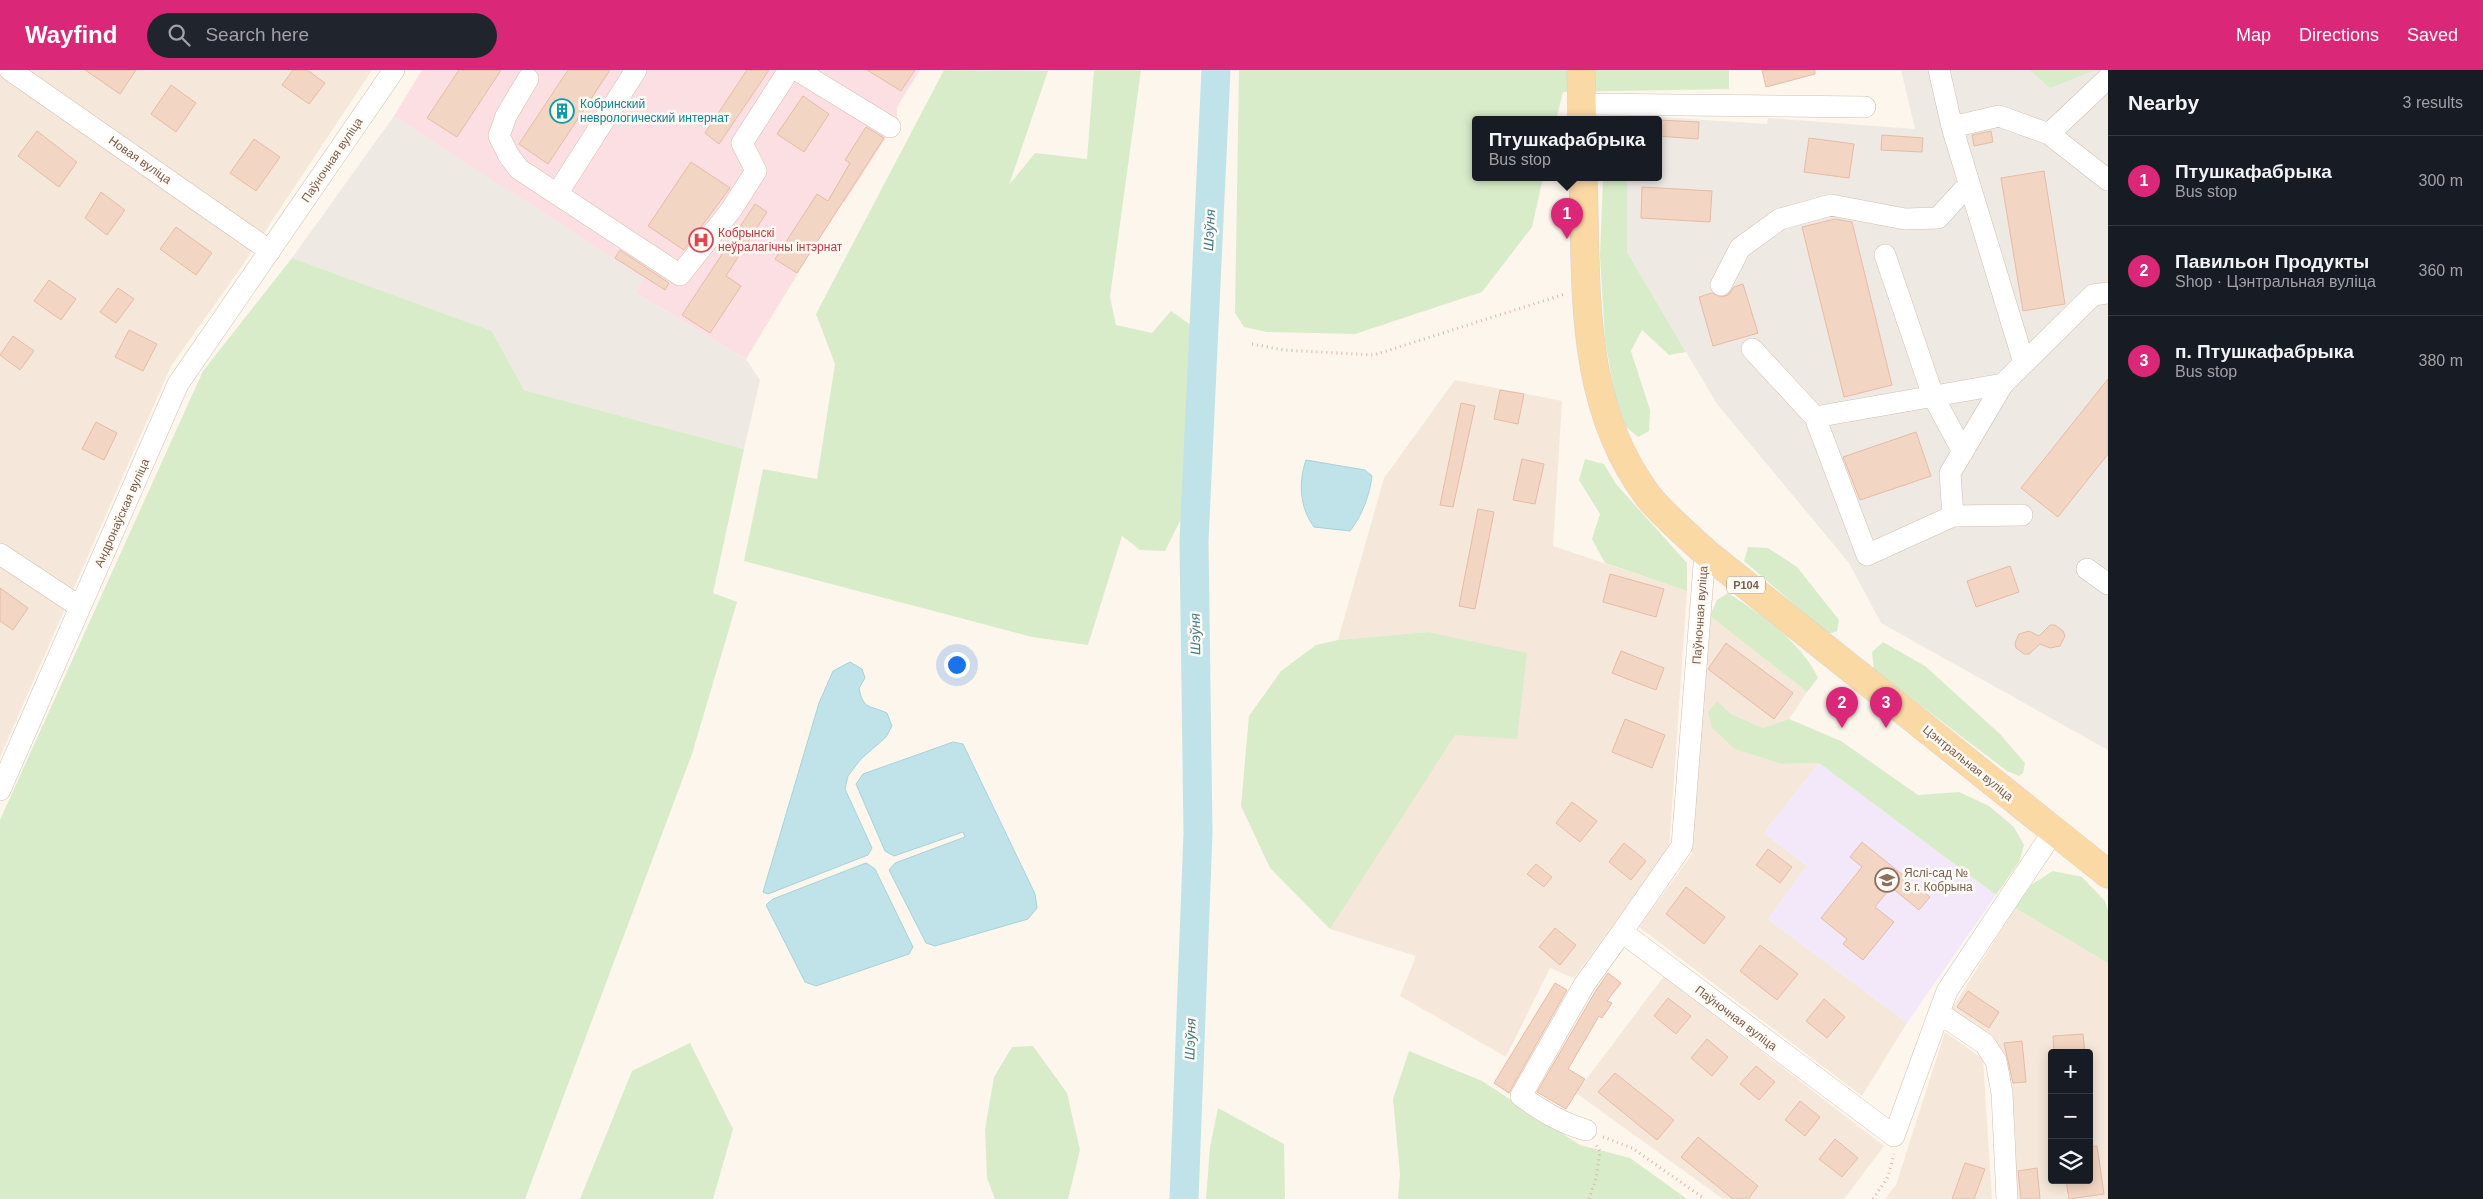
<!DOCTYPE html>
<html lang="en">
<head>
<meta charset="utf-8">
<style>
  body { margin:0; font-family:Helvetica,sans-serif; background:#20242c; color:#f1f3f6 }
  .controls { position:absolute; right:15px; bottom:15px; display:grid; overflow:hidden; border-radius:5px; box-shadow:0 2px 12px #0003 }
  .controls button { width:45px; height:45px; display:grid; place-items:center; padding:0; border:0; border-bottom:1px solid #363941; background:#171b24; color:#f1f3f6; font:25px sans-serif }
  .you { position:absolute; left:956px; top:594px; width:18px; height:18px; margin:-12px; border:4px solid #fff; border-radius:50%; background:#1a73e8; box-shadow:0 0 0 8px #1a73e833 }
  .badge { display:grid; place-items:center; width:32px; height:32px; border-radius:50%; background:#db2777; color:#fff; font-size:16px; font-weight:700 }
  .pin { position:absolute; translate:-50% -41px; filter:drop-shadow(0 1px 2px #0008) }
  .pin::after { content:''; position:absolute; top:26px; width:18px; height:15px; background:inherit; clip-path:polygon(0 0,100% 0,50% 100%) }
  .popup { position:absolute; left:1472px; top:46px; width:190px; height:65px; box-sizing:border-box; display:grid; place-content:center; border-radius:5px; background:#171b24; filter:drop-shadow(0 1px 4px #0005); font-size:16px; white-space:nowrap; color:#9ea1a6 }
  .popup b { font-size:19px; color:#f1f3f6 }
  .popup::after { content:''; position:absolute; left:50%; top:100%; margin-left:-10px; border:10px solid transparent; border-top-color:#171b24 }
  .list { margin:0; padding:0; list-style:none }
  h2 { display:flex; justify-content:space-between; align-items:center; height:65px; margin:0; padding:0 20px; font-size:21px }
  h2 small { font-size:16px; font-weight:400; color:#9ea1a6 }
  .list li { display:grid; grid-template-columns:32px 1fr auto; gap:15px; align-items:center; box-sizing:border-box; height:90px; padding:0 20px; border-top:1px solid #363941 }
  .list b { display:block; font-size:19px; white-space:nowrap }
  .list p { margin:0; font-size:16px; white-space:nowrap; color:#9ea1a6 }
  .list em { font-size:16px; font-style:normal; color:#9ea1a6 }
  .icon { flex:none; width:28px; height:28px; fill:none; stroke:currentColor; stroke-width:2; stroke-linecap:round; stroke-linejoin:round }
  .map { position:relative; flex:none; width:2108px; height:1129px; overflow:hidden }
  header { display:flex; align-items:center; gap:30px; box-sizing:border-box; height:70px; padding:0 25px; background:#db2777; color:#fff }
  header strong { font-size:24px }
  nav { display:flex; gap:28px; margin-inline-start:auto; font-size:18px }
  .search { width:350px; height:45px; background:#20242c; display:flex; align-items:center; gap:12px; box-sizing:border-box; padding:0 18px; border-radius:28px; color:#9ea1a6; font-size:19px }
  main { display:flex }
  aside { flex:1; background:#171b24 }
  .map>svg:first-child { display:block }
  .residential { fill:#f5e8da; fill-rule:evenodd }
  .industrial { fill:#efe9e4 }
  .education { fill:#f3e8fa }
  .medical { fill:#fbdfe3 }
  .green { fill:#d8ecc9 }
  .water { fill:#bfe3e8; stroke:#a5d3da }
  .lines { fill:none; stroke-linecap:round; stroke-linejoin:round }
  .river { stroke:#bfe3e8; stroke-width:29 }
  .building { fill:#f3d5c3; stroke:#e6bba3 }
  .minor-casing { stroke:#d1beb0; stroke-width:22 }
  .major-casing { stroke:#dad1cd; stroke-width:29 }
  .path { stroke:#d9b8a5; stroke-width:3; stroke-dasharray:1 4; stroke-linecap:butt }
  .minor { stroke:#fff; stroke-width:21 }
  .major { stroke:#fbd9a5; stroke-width:28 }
  .labels { text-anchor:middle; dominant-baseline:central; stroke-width:5; stroke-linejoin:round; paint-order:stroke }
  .shield { fill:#fffaf3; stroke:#a28b7f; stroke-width:1 }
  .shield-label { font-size:11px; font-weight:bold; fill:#7a5c4d }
  .culture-label { font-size:12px; fill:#0d838f; stroke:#fffaf3; text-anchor:start }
  .street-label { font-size:12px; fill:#7a5c4d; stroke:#fffaf3 }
  .health-label { font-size:12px; fill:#be3a42; stroke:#fffaf3; text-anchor:start }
  .education-label { font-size:12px; fill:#785e54; stroke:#fffaf3; text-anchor:start }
  .water-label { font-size:14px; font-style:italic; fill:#437c86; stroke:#fffaf3 }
</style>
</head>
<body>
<header>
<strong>Wayfind</strong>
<div class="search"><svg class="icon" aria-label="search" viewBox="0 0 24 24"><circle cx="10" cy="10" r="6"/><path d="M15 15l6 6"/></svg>Search here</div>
<nav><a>Map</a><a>Directions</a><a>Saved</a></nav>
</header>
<main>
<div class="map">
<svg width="2108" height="1129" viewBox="0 0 2108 1129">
  <rect width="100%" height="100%" fill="#fdf6ec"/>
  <path class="residential" d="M 0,0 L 372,0 L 242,196 L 171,296 L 0,687 Z
    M 1455,310 L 1562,331 L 1553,476 L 1687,521 L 1669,779 L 1574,908 L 1550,898 L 1506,987 L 1400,926 L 1416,886 L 1330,859 L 1453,665 L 1427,562 L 1338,570 L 1384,408 Z
    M 1710,546 L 1807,622 L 1789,649 L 1763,658 L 1731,644 L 1717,631 L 1782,694 L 1819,693 L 1764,763 L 1807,796 L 1768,849 L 1907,953 L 1862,1026 L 1639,857 L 1692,784 Z
    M 2015,838 L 2108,893 L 2108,1129 L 2016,1129 L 2001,981 L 1950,942 ZM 2052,983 L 2089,983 L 2089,1110 L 2052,1110 Z
    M 1664,906 L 1884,1076 L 1844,1129 L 1723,1129 L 1576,1023 Z
    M 1945,962 L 1983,989 L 1992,1129 L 1885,1129 L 1896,1115 Z"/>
  <path class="industrial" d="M 1901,0 L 2108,0 L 2108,680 L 1881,553 L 1849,493 L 1717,334 L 1627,182 L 1627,108 L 1658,108 L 1658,50 L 1628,50 L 1628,45 L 1767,54 L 1768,48 L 1915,59 Z
    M 394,46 L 645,208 L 636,223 L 746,289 L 760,310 L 744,379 L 524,320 L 492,261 L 292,188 Z"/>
  <path class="education" d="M 1819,693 L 1996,825 L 1907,953 L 1768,849 L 1807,796 L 1764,763 Z"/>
  <path class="medical" d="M 422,0 L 920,0 L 897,37 L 897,51 L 845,131 L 838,137 L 746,289 L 636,223 L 644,208 L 394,46 Z"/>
  <path class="green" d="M 944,0 L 1048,1 L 1009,115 L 1035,83 L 1087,89 L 1094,0 L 1141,0 L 1110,227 L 1116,255 L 1152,263 L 1171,241 L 1195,258 L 1182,447 L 1165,481 L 1140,480 L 1122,466 L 1088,575 L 1032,567 L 744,491 L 763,399 L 817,409 L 835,294 L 816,244 Z
    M 1239,0 L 1729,0 L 1729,19 L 1563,22 L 1556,50 L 1476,50 L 1476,108 L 1543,108 L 1532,157 L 1482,222 L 1355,264 L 1267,262 L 1244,257 L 1235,243 Z
    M 2030,0 L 2095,0 L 2050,18 Z
    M 1603,108 L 1627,108 L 1627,182 L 1686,282 L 1669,285 L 1642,260 L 1631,281 L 1650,340 L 1649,361 L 1638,367 L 1626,357 L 1615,326 L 1605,270 L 1600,185 Z
    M 292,188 L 492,261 L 524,320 L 744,379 L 713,523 L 737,532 L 692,684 L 525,1129 L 0,1129 L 0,750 L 203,301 Z
    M 1585,389 L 1604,394 L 1616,414 L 1687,493 L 1687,521 L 1605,493 L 1592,469 L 1600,444 L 1579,410 Z
    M 1748,477 L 1768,478 L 1797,497 L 1839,550 L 1837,561 L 1828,564 L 1744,491 Z
    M 1728,523 C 1760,543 1802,573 1818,608 L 1807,622 L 1710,546 L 1717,530 Z
    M 1427,562 L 1527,583 L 1517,669 L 1455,665 L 1330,859 L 1270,798 L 1241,736 L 1249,646 L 1281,601 L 1316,575 L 1338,570 Z
    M 1883,572 L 1925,596 L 1999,663 L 2025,693 L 2023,703 L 2019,706 L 2007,701 L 1874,600 L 1872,582 Z
    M 1717,631 L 1731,644 L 1763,658 L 1789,649 L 1841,671 L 1918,725 L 1959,722 L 1989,736 L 2014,757 L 2024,775 L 2019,792 L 1996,825 L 1819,693 L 1782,694 L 1735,679 L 1712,658 L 1708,642 Z
    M 2053,801 L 2082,807 L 2105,831 L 2108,841 L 2108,893 L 2015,838 L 2031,815 Z
    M 690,973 L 733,1059 L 713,1129 L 580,1129 L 632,1001 Z
    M 1033,976 L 1067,1023 L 1080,1080 L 1068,1129 L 995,1129 L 987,1108 L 985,1059 L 994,1007 L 1012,977 Z
    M 1409,981 L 1482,1011 L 1580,1075 L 1630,1088 L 1687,1129 L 1398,1129 L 1400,1104 L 1393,1029 Z
    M 1218,1038 L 1284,1074 L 1285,1129 L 1206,1129 L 1210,1077 Z"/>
  <path class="water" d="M 1306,390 L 1365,400 L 1372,406 C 1370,424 1362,446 1350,461 L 1314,457 C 1300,438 1298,413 1306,390 Z
    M 850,592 L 862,599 L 865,608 L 859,618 C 863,640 870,635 887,643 L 892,656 L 886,667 L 861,689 L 848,706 L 845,719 L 872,778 L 868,785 L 768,824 L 763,822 L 819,633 L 833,601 Z
    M 953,672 L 963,674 L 1035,824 L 1037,838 L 1028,849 L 935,876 L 926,873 L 889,800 L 895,793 L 965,767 L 963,762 L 894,786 L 885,781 L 856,714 L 863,704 Z
    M 866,793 L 875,799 L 913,877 L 909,884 L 816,916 L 805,912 L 766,835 L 773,829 Z"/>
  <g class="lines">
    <path class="river" d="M 1184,1129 L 1198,763 L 1194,471 L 1216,0"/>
  </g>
  <path class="building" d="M 85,0 L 136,0 L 120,24 Z
    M 293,0 L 307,0 L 325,13 L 309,34 L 282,15 Z
    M 459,0 L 501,0 L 457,67 L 427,48 Z
    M 568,0 L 610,0 L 548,94 L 519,74 Z
    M 747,0 L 769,0 L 719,74 L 705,63 Z
    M 867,0 L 915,0 L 901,21 Z
    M 1762,0 L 1815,0 L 1815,4 L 1766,17 Z
    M 171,15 L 196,33 L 176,62 L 151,44 Z
    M 803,26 L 829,44 L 804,82 L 777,64 Z
    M 1658,50 L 1699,52 L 1698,69 L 1658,66 Z
    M 866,57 L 884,68 L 797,203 L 775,189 L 817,124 L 828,131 L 850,93 L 845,90 Z
    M 37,61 L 77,92 L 59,117 L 18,86 Z
    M 1991,61 L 1993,72 L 1974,76 L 1972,65 Z
    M 1882,65 L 1923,68 L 1922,82 L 1881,80 Z
    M 1809,68 L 1854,74 L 1849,108 L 1804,102 Z
    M 254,69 L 280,87 L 256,121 L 230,103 Z
    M 691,92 L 730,118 L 684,180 L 648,156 Z
    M 2044,101 L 2065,234 L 2023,241 L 2001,108 Z
    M 1642,117 L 1712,121 L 1710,152 L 1641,148 Z
    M 101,122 L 125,140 L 107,165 L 85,148 Z
    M 755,134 L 767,142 L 726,206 L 741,216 L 710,263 L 682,245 Z
    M 1835,149 L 1852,152 L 1892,315 L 1844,327 L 1802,157 Z
    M 176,157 L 212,183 L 196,205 L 160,179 Z
    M 620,180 L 669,213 L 665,220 L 615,188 Z
    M 49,210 L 76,229 L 61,250 L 34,231 Z
    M 1743,214 L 1758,263 L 1713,276 L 1699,227 L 1712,223 L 1722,227 L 1728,225 L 1734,217 Z
    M 118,218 L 134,229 L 116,253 L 100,242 Z
    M 129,260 L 157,274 L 143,301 L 115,287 Z
    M 13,266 L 34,281 L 20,300 L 0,285 Z
    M 2108,309 L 2108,384 L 2058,447 L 2021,418 Z
    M 1500,320 L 1524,324 L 1518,354 L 1494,349 Z
    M 1461,333 L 1475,336 L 1453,437 L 1440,435 Z
    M 96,352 L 117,363 L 104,390 L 82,379 Z
    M 1916,362 L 1931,406 L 1860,430 L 1843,387 Z
    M 1522,389 L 1544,394 L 1535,434 L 1513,430 Z
    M 1478,439 L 1494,442 L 1475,539 L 1459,536 Z
    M 2010,496 L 2019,522 L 1976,537 L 1967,511 Z
    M 1610,504 L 1664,519 L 1656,547 L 1603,532 Z
    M 0,518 L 28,538 L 13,560 L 0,551 Z
    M 2050,555 L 2055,555 L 2063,561 L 2065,566 L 2060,576 L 2050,578 L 2040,574 L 2029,584 L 2024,584 L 2016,578 L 2015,573 L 2019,564 L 2029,561 L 2039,566 Z
    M 1726,573 L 1793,623 L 1774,649 L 1708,599 Z
    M 1621,581 L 1664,598 L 1656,620 L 1612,603 Z
    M 1625,649 L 1665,665 L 1652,698 L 1612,682 Z
    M 1572,732 L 1597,751 L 1580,772 L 1556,753 Z
    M 1862,772 L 1930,827 L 1919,840 L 1891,817 L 1875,837 L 1894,852 L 1863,890 L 1843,874 L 1847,869 L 1821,848 L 1862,797 L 1850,787 Z
    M 1624,773 L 1646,791 L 1631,810 L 1609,792 Z
    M 1768,779 L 1792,797 L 1780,813 L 1756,795 Z
    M 1536,794 L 1552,807 L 1544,817 L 1527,804 Z
    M 1686,817 L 1725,847 L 1704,874 L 1666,844 Z
    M 1555,858 L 1576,875 L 1560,895 L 1539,877 Z
    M 1760,875 L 1798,904 L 1777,930 L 1740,901 Z
    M 1608,903 L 1621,913 L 1607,931 L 1612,933 L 1602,948 L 1599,946 L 1568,999 L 1585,1009 L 1566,1039 L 1537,1022 L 1595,922 Z
    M 1555,913 L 1567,920 L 1509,1023 L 1494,1013 Z
    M 1968,921 L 1999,942 L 1989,958 L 1957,937 Z
    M 1668,928 L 1691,946 L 1676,964 L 1654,946 Z
    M 1824,929 L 1845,947 L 1827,968 L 1806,951 Z
    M 2083,964 L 2085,983 L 2054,983 L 2053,966 Z
    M 1707,969 L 1728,987 L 1712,1006 L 1691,988 Z
    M 2022,971 L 2026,1012 L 2013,1013 L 2004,973 Z
    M 1756,996 L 1775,1012 L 1759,1030 L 1740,1014 Z
    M 1615,1003 L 1674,1050 L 1657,1070 L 1598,1022 Z
    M 1800,1031 L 1820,1047 L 1805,1066 L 1785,1050 Z
    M 1698,1067 L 1758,1116 L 1748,1129 L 1733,1129 L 1681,1087 Z
    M 1835,1069 L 1858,1088 L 1842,1107 L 1819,1089 Z
    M 2097,1076 L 2104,1124 L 2069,1129 L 2066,1110 L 2089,1110 L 2089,1077 Z
    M 1965,1093 L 1985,1099 L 1974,1129 L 1952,1129 Z
    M 2037,1098 L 2040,1129 L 2021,1129 L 2018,1101 Z"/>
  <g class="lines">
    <g class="minor-casing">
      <path id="minor" d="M 10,0 L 270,181
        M 797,0 L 890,57
        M 1939,0 L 1952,57
        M 528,9 L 506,46 L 499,66 L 509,86 L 519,99 L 680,205 L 731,140 L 756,101 L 742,73 L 789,0
        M 1582,34 L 1865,37
        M 2049,64 L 2108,8
        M 557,124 L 636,0
        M 1885,185 L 1933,326 L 1963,382
        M 1721,215 L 1740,178 L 1780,149 L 1831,135 L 1905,149 L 1938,148 L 1969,114
        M 1752,279 L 1815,347 L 1867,485 L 1953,446 L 1950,403 L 2003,314 L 2093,225 L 2108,223
        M 2024,293 L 1952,57 L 1999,46 L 2049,64 L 2108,110
        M 1815,347 L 2003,314
        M 1953,446 L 2022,445
        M 1705,482 L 1682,776 L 1622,862 L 1894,1066 L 1947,921 L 2053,762
        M 0,484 L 80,537
        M 2087,499 L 2108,514
        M 0,720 L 178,314 L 394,0
        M 1939,943 L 1985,974 L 1996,991 L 2002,1023 L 2007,1129
        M 1586,1060 C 1561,1053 1542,1041 1521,1026 L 1584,915 L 1622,862"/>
    </g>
    <g class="major-casing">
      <path id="major" d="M 1581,0 L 1582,50
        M 1583,108 C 1587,218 1578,333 1648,426 C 1664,446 1686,464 1705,482 L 2108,804"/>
    </g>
    <path class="path" d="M 1252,274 L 1284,280 L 1374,285 L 1565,224
      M 1603,1067 L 1632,1078 L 1705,1129
      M 1589,1129 L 1596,1109 L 1600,1081 L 1596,1075
      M 1873,1129 L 1888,1107 L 1894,1084"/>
    <use href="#minor" class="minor"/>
    <use href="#major" class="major"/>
  </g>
  <defs>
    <g id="building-ring" transform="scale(1.25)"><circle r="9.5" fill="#fffaf3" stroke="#0f9aa8" stroke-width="1.5"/><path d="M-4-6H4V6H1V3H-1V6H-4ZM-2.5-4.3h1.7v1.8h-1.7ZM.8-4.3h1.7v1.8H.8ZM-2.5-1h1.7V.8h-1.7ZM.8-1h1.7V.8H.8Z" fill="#0f9aa8"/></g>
    <g id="hospital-ring" transform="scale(1.25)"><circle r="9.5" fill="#fffaf3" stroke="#e0444e" stroke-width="1.5"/><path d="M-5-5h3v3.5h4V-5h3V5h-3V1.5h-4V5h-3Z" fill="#e0444e"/></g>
    <g id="school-ring" transform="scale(1.25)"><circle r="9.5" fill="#fffaf3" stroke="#8d6e63" stroke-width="1.5"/><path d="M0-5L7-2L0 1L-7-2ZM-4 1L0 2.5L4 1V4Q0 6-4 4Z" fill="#8d6e63"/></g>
  </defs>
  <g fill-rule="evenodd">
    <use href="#building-ring" x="562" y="41"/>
    <use href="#hospital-ring" x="701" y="170"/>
    <use href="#school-ring" x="1887" y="810"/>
  </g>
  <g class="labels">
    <rect class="shield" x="1727" y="506.5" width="38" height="17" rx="4"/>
    <g class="shield-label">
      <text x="1746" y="515">Р104</text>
    </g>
    <g class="culture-label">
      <text x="580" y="34">Кобринский<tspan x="580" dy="14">неврологический интернат</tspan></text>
    </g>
    <g class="street-label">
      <text transform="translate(140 90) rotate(35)">Новая вуліца</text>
      <text transform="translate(332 90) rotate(-56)">Паўночная вуліца</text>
      <text transform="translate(122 443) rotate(-66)">Андронаўская вуліца</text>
      <text transform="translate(1700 545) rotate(-86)">Паўночная вуліца</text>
      <text transform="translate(1968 693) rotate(39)">Цэнтральная вуліца</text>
      <text transform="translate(1736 948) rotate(37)">Паўночная вуліца</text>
    </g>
    <g class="health-label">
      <text x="718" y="163">Кобрынскі<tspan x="718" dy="14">неўралагічны інтэрнат</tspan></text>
    </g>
    <g class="education-label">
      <text x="1904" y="803">Яслі-сад №<tspan x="1904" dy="14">3 г. Кобрына</tspan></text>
    </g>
    <g class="water-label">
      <text transform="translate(1209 160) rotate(-87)">Шэўня</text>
      <text transform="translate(1195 564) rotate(-91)">Шэўня</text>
      <text transform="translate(1190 969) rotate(-88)">Шэўня</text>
    </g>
  </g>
</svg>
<div class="controls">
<button>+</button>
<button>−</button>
<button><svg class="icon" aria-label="layers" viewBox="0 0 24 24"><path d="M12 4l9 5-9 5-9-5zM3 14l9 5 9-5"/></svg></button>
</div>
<div class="you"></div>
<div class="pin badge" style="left:1567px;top:169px">1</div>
<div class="popup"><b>Птушкафабрыка</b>Bus stop</div>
<div class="pin badge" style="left:1842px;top:658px">2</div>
<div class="pin badge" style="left:1886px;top:658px">3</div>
</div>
<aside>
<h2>Nearby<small>3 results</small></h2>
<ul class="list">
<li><span class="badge">1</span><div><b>Птушкафабрыка</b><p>Bus stop</p></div><em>300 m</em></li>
<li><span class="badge">2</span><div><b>Павильон Продукты</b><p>Shop · Цэнтральная вуліца</p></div><em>360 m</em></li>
<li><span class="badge">3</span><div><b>п. Птушкафабрыка</b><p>Bus stop</p></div><em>380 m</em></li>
</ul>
</aside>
</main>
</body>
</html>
